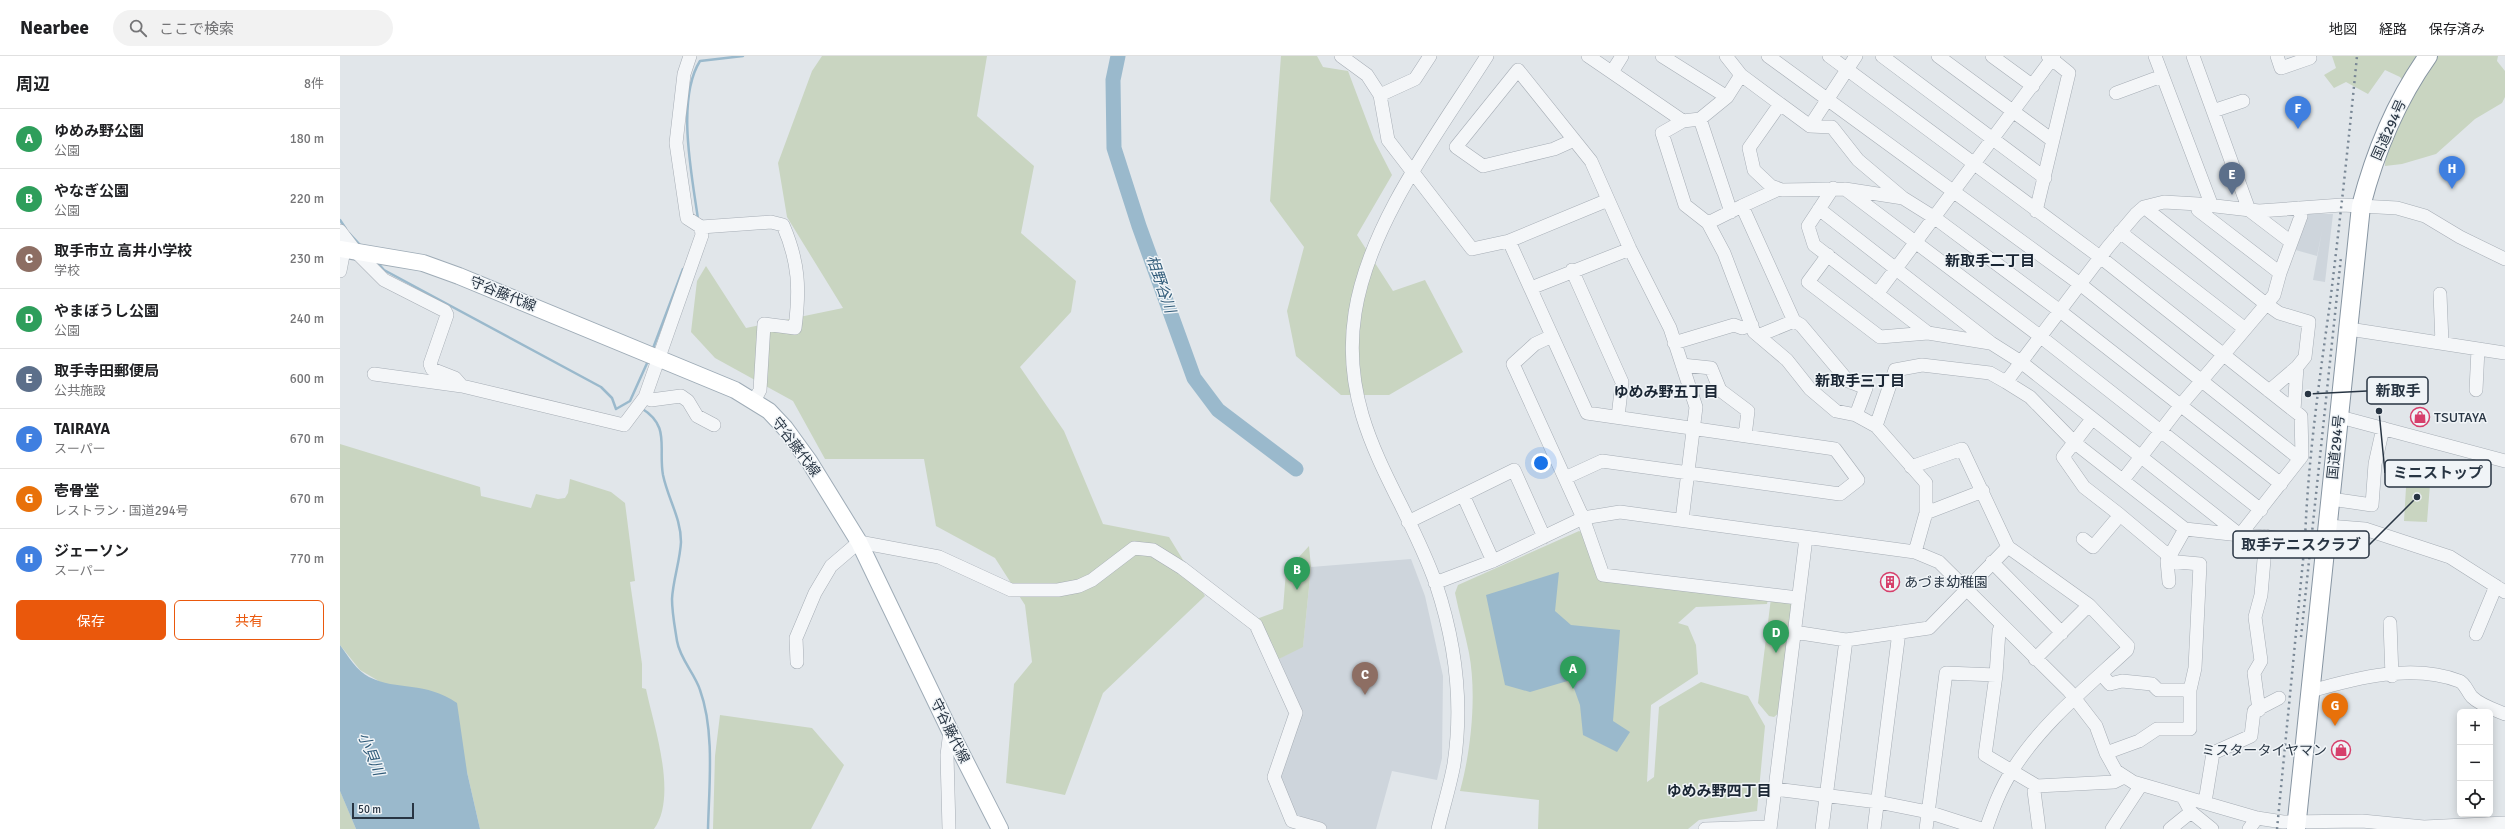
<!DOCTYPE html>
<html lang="ja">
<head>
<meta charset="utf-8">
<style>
  body { margin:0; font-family:Signika,"Noto Sans JP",sans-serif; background:#f2f2f2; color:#202124 }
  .controls { position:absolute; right:12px; bottom:12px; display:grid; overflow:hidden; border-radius:6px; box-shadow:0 2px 10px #0003 }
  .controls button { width:36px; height:36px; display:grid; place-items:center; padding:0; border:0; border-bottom:1px solid #e0e0e0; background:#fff; color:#202124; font:20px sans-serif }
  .scale { position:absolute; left:12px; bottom:10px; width:62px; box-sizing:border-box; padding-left:4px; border:2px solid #283543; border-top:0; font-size:11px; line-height:14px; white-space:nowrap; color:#283543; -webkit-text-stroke:3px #f0f4f7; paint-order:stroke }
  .you { position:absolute; left:1201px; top:407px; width:14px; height:14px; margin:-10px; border:3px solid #fff; border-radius:50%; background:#1a73e8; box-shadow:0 0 0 6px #1a73e833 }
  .badge { display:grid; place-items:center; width:26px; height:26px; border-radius:50%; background:#ea580c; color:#fff; font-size:13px; font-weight:700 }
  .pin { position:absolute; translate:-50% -33px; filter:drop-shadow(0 1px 2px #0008) }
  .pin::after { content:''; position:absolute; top:21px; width:14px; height:12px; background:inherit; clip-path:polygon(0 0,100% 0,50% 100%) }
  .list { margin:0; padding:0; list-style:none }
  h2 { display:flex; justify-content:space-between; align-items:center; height:52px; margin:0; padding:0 16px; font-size:17px }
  h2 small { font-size:13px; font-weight:400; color:#757577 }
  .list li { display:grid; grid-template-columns:26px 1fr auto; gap:12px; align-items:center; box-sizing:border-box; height:60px; padding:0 16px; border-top:1px solid #e0e0e0 }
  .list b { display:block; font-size:15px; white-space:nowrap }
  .list p { margin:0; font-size:13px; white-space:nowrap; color:#757577 }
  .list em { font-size:13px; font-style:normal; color:#757577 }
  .actions { display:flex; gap:8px; padding:12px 16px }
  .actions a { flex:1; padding:9px 0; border:1px solid #ea580c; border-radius:6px; text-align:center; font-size:14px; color:#ea580c }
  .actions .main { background:#ea580c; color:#fff }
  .icon { flex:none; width:22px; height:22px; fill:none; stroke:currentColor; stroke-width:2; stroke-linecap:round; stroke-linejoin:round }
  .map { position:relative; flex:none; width:2165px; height:773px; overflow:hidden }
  header { display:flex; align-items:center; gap:24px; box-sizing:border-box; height:56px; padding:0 20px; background:#fff; border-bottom:1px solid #e0e0e0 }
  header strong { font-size:19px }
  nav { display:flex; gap:22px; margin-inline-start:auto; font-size:14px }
  .search { width:280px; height:36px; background:#f2f2f2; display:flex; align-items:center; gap:10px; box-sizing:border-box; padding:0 14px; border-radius:22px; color:#757577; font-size:15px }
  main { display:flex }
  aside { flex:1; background:#fff }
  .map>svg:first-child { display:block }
  .built { fill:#ced5dc }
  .green { fill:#c9d5c1 }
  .water { fill:#9ab9cc }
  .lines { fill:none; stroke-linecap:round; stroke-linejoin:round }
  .stream { stroke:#9ab9cc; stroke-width:2.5 }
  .river { stroke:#9ab9cc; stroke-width:15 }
  .minor-casing { stroke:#a6adb5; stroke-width:14 }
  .major-casing { stroke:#9facb7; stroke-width:18 }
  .highway-casing { stroke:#8795a2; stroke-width:20 }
  .minor { stroke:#f4f6f8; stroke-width:13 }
  .major { stroke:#fff; stroke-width:16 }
  .highway { stroke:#fff; stroke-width:18 }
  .rail { stroke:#798795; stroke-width:2.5; stroke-dasharray:2 4; stroke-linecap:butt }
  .labels { text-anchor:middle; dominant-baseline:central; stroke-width:3; stroke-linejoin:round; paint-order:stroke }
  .street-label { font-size:14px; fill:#283543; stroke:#f0f4f7 }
  .poi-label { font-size:14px; fill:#283543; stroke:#f0f4f7; text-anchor:start }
  .neighbourhood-label { font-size:15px; font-weight:bold; fill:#1a2634; stroke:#f0f4f7 }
  .water-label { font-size:15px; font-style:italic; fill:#305b79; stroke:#f0f4f7 }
  .leader { fill:none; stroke:#283543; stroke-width:1.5 }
  .callout-dot { fill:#283543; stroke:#f0f4f7; stroke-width:1.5 }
  .callout { fill:#f0f4f7; stroke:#283543; stroke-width:1.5 }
  .callout-label { font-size:15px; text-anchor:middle; font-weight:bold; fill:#283543 }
</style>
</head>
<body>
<header>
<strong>Nearbee</strong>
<div class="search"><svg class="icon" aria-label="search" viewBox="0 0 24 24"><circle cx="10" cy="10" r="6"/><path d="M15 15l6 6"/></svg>ここで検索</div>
<nav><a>地図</a><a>経路</a><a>保存済み</a></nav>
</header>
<main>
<aside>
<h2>周辺<small>8件</small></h2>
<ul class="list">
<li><span class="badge" style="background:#2e9e5b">A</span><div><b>ゆめみ野公園</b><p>公園</p></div><em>180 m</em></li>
<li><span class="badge" style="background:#2e9e5b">B</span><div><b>やなぎ公園</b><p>公園</p></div><em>220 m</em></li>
<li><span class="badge" style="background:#8d6e63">C</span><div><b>取手市立 高井小学校</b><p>学校</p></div><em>230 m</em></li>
<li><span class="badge" style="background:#2e9e5b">D</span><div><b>やまぼうし公園</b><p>公園</p></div><em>240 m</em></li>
<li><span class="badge" style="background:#5c6f8a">E</span><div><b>取手寺田郵便局</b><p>公共施設</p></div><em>600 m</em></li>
<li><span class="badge" style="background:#3f7fe0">F</span><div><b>TAIRAYA</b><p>スーパー</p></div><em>670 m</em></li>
<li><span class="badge" style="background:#e8710a">G</span><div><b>壱骨堂</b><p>レストラン · 国道294号</p></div><em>670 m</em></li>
<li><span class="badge" style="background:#3f7fe0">H</span><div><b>ジェーソン</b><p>スーパー</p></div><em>770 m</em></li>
</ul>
<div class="actions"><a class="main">保存</a><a>共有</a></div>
</aside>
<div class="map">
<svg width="2165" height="773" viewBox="0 0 2165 773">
  <rect width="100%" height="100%" fill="#e1e6ea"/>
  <path class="built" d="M 1968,158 L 1993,158 L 1985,226 L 1973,224 L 1982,175 L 1977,200 L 1952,193 L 1964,160 Z
    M 1071,503 L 1085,540 L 1103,620 L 1102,702 L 1097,724 L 1052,715 L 1036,773 L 987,773 L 977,767 L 955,763 L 937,722 L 956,657 L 933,606 L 963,590 L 971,511 Z"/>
  <path class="green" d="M 482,0 L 647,0 L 637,60 L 694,110 L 681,177 L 736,225 L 731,256 L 680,311 L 724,375 L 763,468 L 829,481 L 865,540 L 763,637 L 725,739 L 666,727 L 674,628 L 692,606 L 685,549 L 655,502 L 596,470 L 584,403 L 485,403 L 453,345 L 375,302 L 351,276 L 357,225 L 366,210 L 406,272 L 503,252 L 447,161 L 438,107 L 472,15 Z
    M 941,0 L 977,0 L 983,11 L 1008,15 L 1034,84 L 1052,119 L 1017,179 L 1053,235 L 1085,224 L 1123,296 L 1049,339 L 1001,339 L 956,300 L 947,255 L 964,191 L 930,145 Z
    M 1992,0 L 2158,0 L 2157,5 L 2165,15 L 2165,41 L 2162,47 L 2135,63 L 2096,98 L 2062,108 L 2045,110 L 2046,88 L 2072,35 L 2060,21 L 2045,14 L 2028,38 L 2006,26 L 1994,32 L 1984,19 L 1996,12 Z
    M 0,388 L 140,431 L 141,440 L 191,452 L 196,438 L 218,443 L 225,442 L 228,437 L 230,423 L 271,436 L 285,447 L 295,525 L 290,526 L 302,608 L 302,632 L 306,633 C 314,671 338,740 314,773 L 140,773 L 127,716 L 37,624 L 20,614 L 0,589 Z
    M 2067,415 L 2091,416 L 2087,466 L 2064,465 Z
    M 1239,475 L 1243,477 L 1262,522 L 1428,543 L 1427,548 L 1356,551 L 1338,567 L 1348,570 L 1356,589 L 1358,618 L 1311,649 L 1307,726 L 1314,721 L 1319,651 L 1361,626 L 1408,640 L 1425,670 L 1417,755 L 1359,764 L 1348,773 L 1198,773 L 1199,744 L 1120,735 C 1131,695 1137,639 1129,597 C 1125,577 1119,557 1115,537 L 1118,529 Z
    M 969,490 L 971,511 L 963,591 L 933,606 L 911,565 L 943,553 L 946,515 Z
    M 1431,542 L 1454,548 L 1439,657 L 1434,661 L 1429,660 L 1418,647 Z
    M 380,659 L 472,672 L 504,709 L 471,773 L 373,773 L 375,700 Z
    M 0,735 L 1,737 L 16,773 L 0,773 Z"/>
  <path class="water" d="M 1219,516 L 1215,555 L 1231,569 L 1280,574 L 1273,665 L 1290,676 L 1277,696 L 1243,679 L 1240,649 L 1231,624 L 1190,636 L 1165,629 L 1146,539 Z
    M 0,589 C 8,600 17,615 29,621 C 57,635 86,625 117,647 L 127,716 L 140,773 L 16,773 L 0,735 Z"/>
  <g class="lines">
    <path class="stream" d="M 358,163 C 352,120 336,43 360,5 L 403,0
      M 0,164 L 6,173
      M 9,177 L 22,191
      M 37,206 L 44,214 L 261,331 L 272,342 L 276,353 L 290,345 L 308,305
      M 312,295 L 343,213
      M 301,352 C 331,370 318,391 323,419 C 328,443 341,462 341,486 C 340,505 333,524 332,543 C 332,557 335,572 337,585 C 340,603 355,618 360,634 C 375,675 369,731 368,773"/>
    <path class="river" d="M 778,0 L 773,24 L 774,92 L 799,170 L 854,322 L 878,354 L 956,413"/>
    <g class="minor-casing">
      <path id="minor" d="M 1001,0 L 1027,19 L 1040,39 L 1048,84 L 1132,193 L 1169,185 L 1268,144
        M 1248,0 L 1343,65
        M 1322,0 L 1387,41
        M 1386,0 L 1401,19 L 1440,48 L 1409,92 L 1414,114 L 1431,130 L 1442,134 L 1505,133 L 1563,142
        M 1428,0 L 1740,228 L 1960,403
        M 1489,0 L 1760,201 L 1961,360 L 1962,400 L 1900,479 L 1845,473 L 1827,505 L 1829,526
        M 1542,0 L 1705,122
        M 1598,0 L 1712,84
        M 1652,0 L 1693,30
        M 1815,0 L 1870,145 L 1869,150
        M 1853,0 L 1909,154 L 1951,186
        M 1937,0 L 1941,12 L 1970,2
        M 1272,16 L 1282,0
        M 1401,19 L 1387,41 L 1360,63 L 1343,65 L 1322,77 L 1345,149 L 1368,167 L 1384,197 L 1414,276 L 1447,304 L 1470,333 L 1496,355 L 1516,359 L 1536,370 L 1586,427 L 1586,457 L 1575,496
        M 1776,37 L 1822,20
        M 1040,39 L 1075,23 L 1090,0
        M 1440,48 L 1470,70 L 1516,0
        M 1873,55 L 1903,45
        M 1360,63 L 1391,156
        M 1470,70 L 1492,71 L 1518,104 L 1563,142 L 1595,162 L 1720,255 L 1941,428
        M 1234,84 L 1214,93 L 1143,110 L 1116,91 L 1178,14 L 1251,105 L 1290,193 L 1330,272 L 1356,351 L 1342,464
        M 1493,132 L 1468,170 L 1474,189 L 1588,277
        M 1505,133 L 1701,281 L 1921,454
        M 1402,150 L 1439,133
        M 1804,151 L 1922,245 L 1939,257 L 1969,266 L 1965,301 L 1957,311 L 1954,354
        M 1479,153 L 1651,287 L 1681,306 L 1900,479 L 1955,483
        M 1696,155 L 1729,17 L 1708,0
        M 1368,167 L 1402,150 L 1454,265
        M 361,171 L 431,166 L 443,169 C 459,206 460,233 455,272 L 424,268 L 420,334 L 414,345
        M 0,175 L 16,196 L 44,224 L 105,255 L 107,259 L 90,308 L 92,313 L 115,322 L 122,330
        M 1780,176 L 1904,272
        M 1169,185 L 1247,357 L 1495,393 L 1518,424 L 1500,438 L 1262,405 L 1225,422
        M 1488,199 L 1468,226 L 1540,281 L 1588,277 L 1650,287
        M 1232,214 L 1282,326 L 1278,361
        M 0,215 L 4,194
        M 1940,217 L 1961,160 L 1958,152
        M 1191,232 L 1290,193
        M 1537,238 L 1714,0
        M 2100,238 L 2102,287
        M 2009,273 L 2165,297
        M 1420,279 L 1454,265 L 1461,269 L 1508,325 L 1526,332 L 1516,359
        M 1212,280 L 1195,288 L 1173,308 L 1243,462 L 1263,519 L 1458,542
        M 1334,287 L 1394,269 L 1402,272 L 1412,269
        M 1342,309 L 1371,312 L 1380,334 L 1408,355 L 1405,380
        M 34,318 L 122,330 L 284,369 L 305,341 L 362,179 L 361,171 L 347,162 L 336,87 L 344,18 L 350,0
        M 1666,326 L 1768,191 L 1796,158 L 1804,151 L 1824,146 L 1858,148 L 1919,155 L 2002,149 L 2057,152 L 2085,160 L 2120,181 L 2165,203
        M 2136,334 L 2138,293
        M 1929,335 L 1957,311
        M 305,341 L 311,344 L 341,340 L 348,345 L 357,360 L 374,369
        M 2000,361 L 2165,405
        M 1536,370 L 1555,314 L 1582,309 L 1650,317 L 1666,326 L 1690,341 L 1735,387 L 1845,473
        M 1571,411 L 1622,393 L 1668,491
        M 1783,424 L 1840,350 L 1934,239 L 1940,217 L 1858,154 L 1858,148
        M 1123,439 L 1153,505
        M 1991,443 L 2032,449 L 2035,408 L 2043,372
        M 1586,457 L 1643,435
        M 1780,459 L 1829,500
        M 1068,466 L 1174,414 L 1204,481
        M 1988,470 L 2025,473 L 2110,501 L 2165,536
        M 1743,483 L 1753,491 L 1780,459 L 1744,431 L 1723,401 L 1752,363
        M 1652,506 L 1722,577
        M 1095,527 L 1153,505 L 1243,462 L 1280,456 L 1575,496 L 1599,506 L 1729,635 L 1756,670 L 1766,697 L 1776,715 L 1793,726 L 1917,762 L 1943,766 L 2022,765 L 2084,771 L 2165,767
        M 2050,567 L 2052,620
        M 1662,569 L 1659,575 L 1656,619 L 1645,699 L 1697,730 L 1774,726 L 1784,721
        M 1454,576 L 1506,584 L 1589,572 L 1668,491 L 1749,549 L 1695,603
        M 2136,578 L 2156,530
        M 457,606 L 456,582 L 475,537 L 491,510 L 519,486 L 599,501 L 671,534 L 718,534 L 739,530 L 752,524 L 794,492 L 813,494 L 842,512 L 916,569 L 956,657 L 934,721 L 952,765 L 980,773
        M 1761,618 L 1770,628 L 1782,625 L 1812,628 L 1818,634 L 1850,634
        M 1971,635 C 2016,622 2073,607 2119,625 C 2125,627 2128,637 2132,641 C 2140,649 2155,654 2165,658
        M 1919,654 L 1914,617 L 1921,605 L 1915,561 L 1921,539 L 1926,480
        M 1766,697 L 1799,685 L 1817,673 L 1850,673 L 1850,634 L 1855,612 L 1860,508 L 1827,505
        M 1697,730 L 1694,735 L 1699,773
        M 1435,733 L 1538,746 L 1588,756 L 1641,773
        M 1865,746 L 1873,697 L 1911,680 L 1914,655 L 1939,642
        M 1851,756 L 1872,773
        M 609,773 L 607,699 L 610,675
        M 1098,773 C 1103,752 1110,730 1114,708 C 1123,648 1115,585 1096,528 C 1063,434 998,367 1015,257 C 1029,167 1098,77 1147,0
        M 1365,773 L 1430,771
        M 1430,773 L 1466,482
        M 1482,773 L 1506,584
        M 1534,773 L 1559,576
        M 1586,773 L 1606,617 L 1656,619
        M 1646,773 C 1653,753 1660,733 1672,715 C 1701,668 1747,631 1787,594 L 1788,590 L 1749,549
        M 1772,773 L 1801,729
        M 1830,773 L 1851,756 L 1843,741
        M 1909,773 L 1917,762"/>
    </g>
    <g class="major-casing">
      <path id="major" d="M 0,193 L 83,207 L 119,220 L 395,334 L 429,355 L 445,372 L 469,405 L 519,486 L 610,675 L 660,773"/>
    </g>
    <g class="highway-casing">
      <path id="highway" d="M 1956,773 L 2021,150 C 2035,96 2056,45 2088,0"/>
    </g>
    <use href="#minor" class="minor"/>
    <use href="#major" class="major"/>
    <use href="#highway" class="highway"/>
    <path class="rail" d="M 1961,581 L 2001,201
      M 1937,773 L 1965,484 C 1968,404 1979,326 1990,247 C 2000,165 2009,82 2017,0"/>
  </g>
  <defs>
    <g id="shop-ring" transform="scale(1)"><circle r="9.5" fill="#f0f4f7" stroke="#d63f6b" stroke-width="1.5"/><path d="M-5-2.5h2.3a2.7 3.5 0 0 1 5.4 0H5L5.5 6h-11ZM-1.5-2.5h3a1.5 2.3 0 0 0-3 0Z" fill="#d63f6b"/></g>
    <g id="building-ring" transform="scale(1)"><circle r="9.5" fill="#f0f4f7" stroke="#d63f6b" stroke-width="1.5"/><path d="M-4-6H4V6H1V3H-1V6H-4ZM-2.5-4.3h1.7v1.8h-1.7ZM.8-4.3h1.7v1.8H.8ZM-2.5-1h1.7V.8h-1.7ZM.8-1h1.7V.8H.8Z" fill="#d63f6b"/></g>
  </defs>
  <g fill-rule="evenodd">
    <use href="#shop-ring" x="2080" y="361"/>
    <use href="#building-ring" x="1550" y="526"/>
    <use href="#shop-ring" x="2001" y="694"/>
  </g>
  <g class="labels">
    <g class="street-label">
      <text transform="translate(2049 74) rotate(-66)">国道294号</text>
      <text transform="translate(163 238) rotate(22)">守谷藤代線</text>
      <text transform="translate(456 391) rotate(53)">守谷藤代線</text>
      <text transform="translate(1996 391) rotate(-84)">国道294号</text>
      <text transform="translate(610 675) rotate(64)">守谷藤代線</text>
    </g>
    <g class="poi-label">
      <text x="2094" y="361">TSUTAYA</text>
      <text x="1564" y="526">あづま幼稚園</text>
      <text x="1987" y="694" text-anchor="end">ミスタータイヤマン</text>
    </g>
    <g class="neighbourhood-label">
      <text x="1650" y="205">新取手二丁目</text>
      <text x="1520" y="325">新取手三丁目</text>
      <text x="1326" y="336">ゆめみ野五丁目</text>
      <text x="1379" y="735">ゆめみ野四丁目</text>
    </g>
    <g class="water-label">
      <text transform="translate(821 228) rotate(71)">相野谷川</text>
      <text transform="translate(31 698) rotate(68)">小貝川</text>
    </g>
  </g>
  <path class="leader" d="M1968 338L2027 335M2039 355L2045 417M2077 441L2029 489"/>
  <g class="callout-dot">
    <circle cx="1968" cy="338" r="4"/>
    <circle cx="2039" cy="355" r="4"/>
    <circle cx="2077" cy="441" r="4"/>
  </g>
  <g class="callout">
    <rect x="2027" y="321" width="61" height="27" rx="4"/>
    <rect x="2045" y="404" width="106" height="27" rx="4"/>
    <rect x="1893" y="475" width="136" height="27" rx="4"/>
  </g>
  <g class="callout-label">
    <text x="2058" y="340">新取手</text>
    <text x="2098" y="422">ミニストップ</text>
    <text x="1961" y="494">取手テニスクラブ</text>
  </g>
</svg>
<div class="controls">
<button>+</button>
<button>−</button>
<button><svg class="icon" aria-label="locate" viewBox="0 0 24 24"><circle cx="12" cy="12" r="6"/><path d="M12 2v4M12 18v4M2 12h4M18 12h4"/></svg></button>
</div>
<div class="scale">50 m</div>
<div class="you"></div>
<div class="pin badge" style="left:1233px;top:633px;background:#2e9e5b">A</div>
<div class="pin badge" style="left:957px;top:534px;background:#2e9e5b">B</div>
<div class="pin badge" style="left:1025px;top:639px;background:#8d6e63">C</div>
<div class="pin badge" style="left:1436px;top:597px;background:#2e9e5b">D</div>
<div class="pin badge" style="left:1892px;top:139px;background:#5c6f8a">E</div>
<div class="pin badge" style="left:1958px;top:73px;background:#3f7fe0">F</div>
<div class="pin badge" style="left:1995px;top:670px;background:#e8710a">G</div>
<div class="pin badge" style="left:2112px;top:133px;background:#3f7fe0">H</div>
</div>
</main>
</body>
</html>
